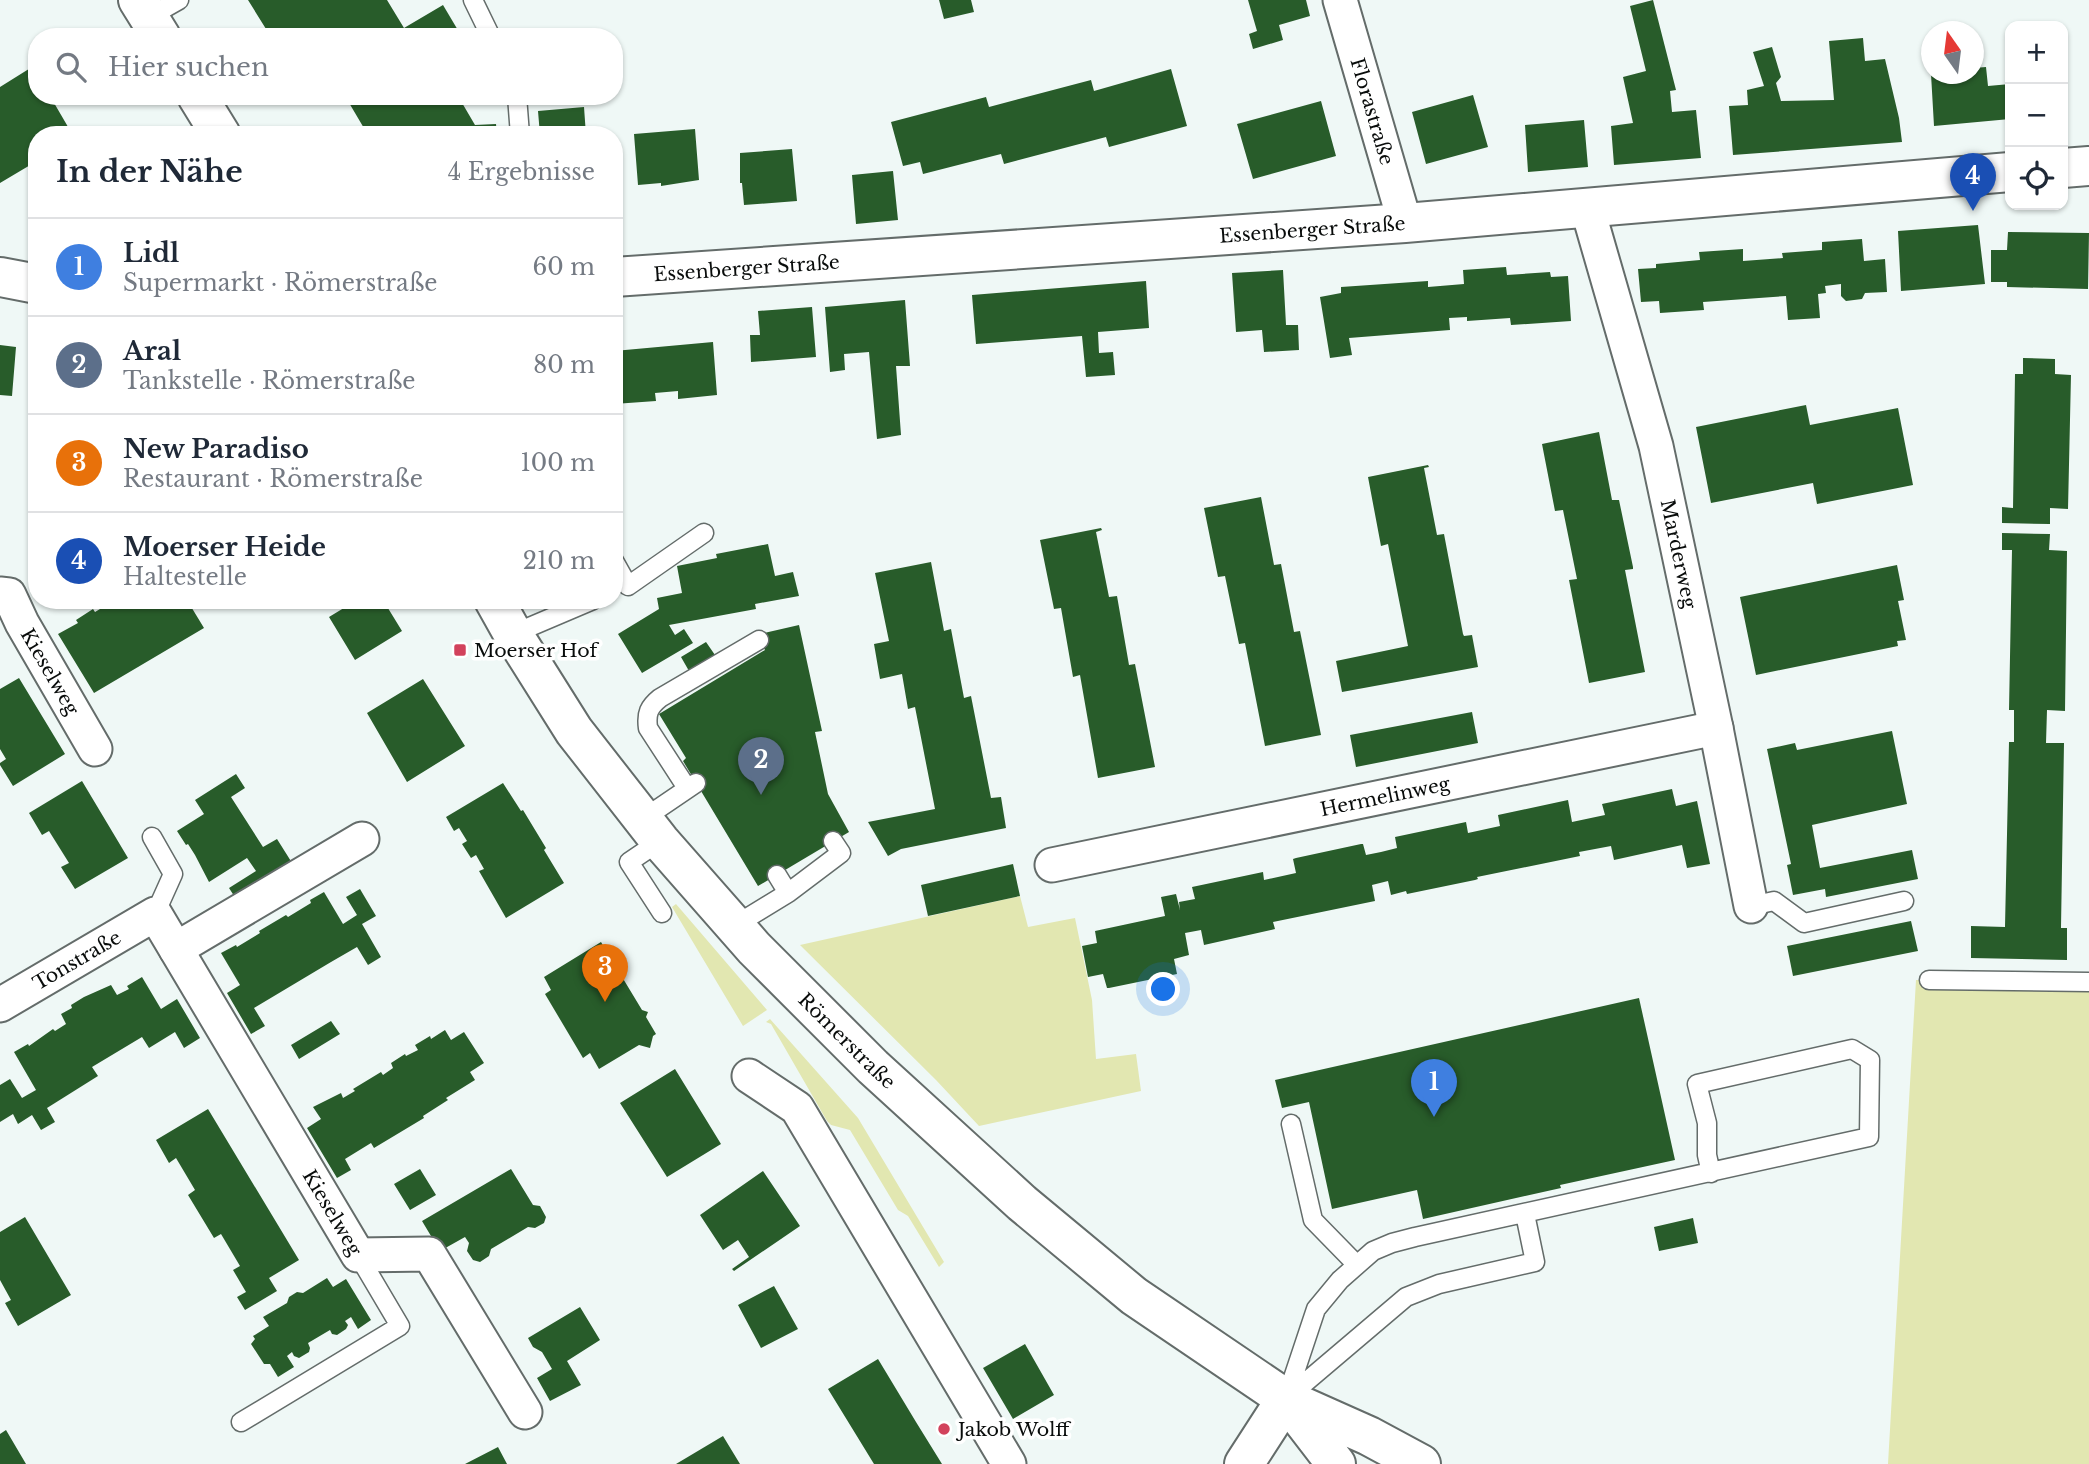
<!DOCTYPE html>
<html lang="de">
<head>
<meta charset="utf-8">
<style>
  body { margin:0; font-family:"Libre Baskerville",serif; background:#f2f2f3; color:#1f2937 }
  .controls { position:absolute; right:21px; top:21px; display:grid; overflow:hidden; border-radius:14px; box-shadow:0 2px 5px #0004 }
  .controls button { width:63px; height:63px; display:grid; place-items:center; padding:0; border:0; border-bottom:2px solid #e0e1e3; background:#fff; color:#1f2937; font:35px sans-serif }
  .compass { position:absolute; left:1921px; top:21px; width:63px; height:63px; border-radius:50%; background:#fff; box-shadow:0 2px 5px #0004; rotate:346deg }
  .you { position:absolute; left:1164px; top:990px; width:24px; height:24px; margin:-18px; border:5px solid #fff; border-radius:50%; background:#1a73e8; box-shadow:0 0 0 10px #1a73e833 }
  .badge { display:grid; place-items:center; width:46px; height:46px; border-radius:50%; background:#d2425c; color:#fff; font-size:23px; font-weight:700 }
  .pin { position:absolute; translate:-50% -58px; filter:drop-shadow(0 2px 4px #0008) }
  .pin::after { content:''; position:absolute; top:37px; width:24px; height:21px; background:inherit; clip-path:polygon(0 0,100% 0,50% 100%) }
  .list { margin:0; padding:0; list-style:none }
  h2 { display:flex; justify-content:space-between; align-items:center; height:91px; margin:0; padding:0 28px; font-size:30px }
  h2 small { font-size:23px; font-weight:400; color:#747a83 }
  .list li { display:grid; grid-template-columns:46px 1fr auto; gap:21px; align-items:center; box-sizing:border-box; height:98px; padding:0 28px; border-top:2px solid #e0e1e3 }
  .list b { display:block; font-size:26px; white-space:nowrap }
  .list p { margin:0; font-size:23px; white-space:nowrap; color:#747a83 }
  .list em { font-size:23px; font-style:normal; color:#747a83 }
  .icon { flex:none; width:38px; height:38px; fill:none; stroke:currentColor; stroke-width:2; stroke-linecap:round; stroke-linejoin:round }
  .map { position:relative; flex:none; width:2089px; height:1464px; overflow:hidden }
  .search { position:absolute; background:#fff; box-shadow:0 2px 5px #0004; left:28px; top:28px; width:595px; height:77px; display:flex; align-items:center; gap:18px; box-sizing:border-box; padding:0 24px; border-radius:28px; color:#747a83; font-size:26px }
  .panel { position:absolute; background:#fff; box-shadow:0 2px 5px #0004; left:28px; top:126px; width:595px; height:483px; border-radius:28px }
  .map>svg:first-child { display:block }
  .green { fill:#e2e7b1 }
  .building { fill:#285c2a }
  .lines { fill:none; stroke-linecap:round; stroke-linejoin:round }
  .service-casing { stroke:#646c6a; stroke-width:21 }
  .minor-casing { stroke:#646c6a; stroke-width:37 }
  .tertiary-casing { stroke:#646c6a; stroke-width:42 }
  .primary-casing { stroke:#646c6a; stroke-width:42 }
  .trunk-casing { stroke:#646c6a; stroke-width:42 }
  .service { stroke:#fff; stroke-width:18 }
  .minor { stroke:#fff; stroke-width:33 }
  .tertiary { stroke:#fff; stroke-width:38 }
  .primary { stroke:#fff; stroke-width:38 }
  .trunk { stroke:#fff; stroke-width:38 }
  .poi-dot { fill:#d2425c; stroke:#fff; stroke-width:2.5 }
  .labels { text-anchor:middle; dominant-baseline:central; stroke-width:7; stroke-linejoin:round; paint-order:stroke }
  .street-label { font-size:19px; fill:#090c0b; stroke:#fff }
  .poi-label { font-size:19px; fill:#090c0b; stroke:#fff; text-anchor:start }
</style>
</head>
<body>
<div class="map">
<svg width="2089" height="1464" viewBox="0 0 2089 1464">
  <rect width="100%" height="100%" fill="#eff8f6"/>
  <path class="green" d="M 1020,896 L 1028,927 L 1075,918 L 1092,1000 L 1096,1059 L 1136,1054 L 1141,1091 L 979,1126 L 936,1080 L 800,945 Z
    M 676,904 L 767,1010 L 743,1026 L 672,907 Z
    M 1916,980 L 2089,982 L 2089,1464 L 1888,1464 Z
    M 770,1019 L 858,1118 L 944,1262 L 939,1267 L 908,1216 L 898,1210 L 850,1130 L 831,1125 L 827,1121 L 771,1024 L 766,1022 Z"/>
  <path class="building" d="M 248,0 L 387,0 L 404,28 L 443,5 L 462,37 L 271,37 Z
    M 939,0 L 971,0 L 974,12 L 944,19 Z
    M 1248,0 L 1306,0 L 1310,16 L 1279,25 L 1283,40 L 1253,49 L 1249,34 L 1257,31 Z
    M 1653,0 L 1676,90 L 1670,91 L 1672,112 L 1696,110 L 1701,158 L 1614,165 L 1611,126 L 1633,123 L 1623,77 L 1646,71 L 1630,6 Z
    M 1863,38 L 1865,61 L 1885,59 L 1899,118 L 1902,142 L 1733,155 L 1729,106 L 1748,105 L 1747,90 L 1764,86 L 1753,52 L 1772,47 L 1781,77 L 1776,83 L 1781,101 L 1834,100 L 1829,41 Z
    M 32,67 L 37,74 L 37,96 L 50,96 L 71,132 L 66,135 L 37,135 L 37,152 L 33,154 L 37,161 L 0,183 L 0,87 Z
    M 1986,67 L 1988,86 L 2010,84 L 2010,119 L 1934,126 L 1931,74 L 1974,74 L 1974,68 Z
    M 1171,69 L 1187,126 L 1109,147 L 1106,137 L 1004,164 L 1001,154 L 923,174 L 920,162 L 903,166 L 891,122 L 986,97 L 989,107 L 1091,80 L 1094,91 Z
    M 1473,95 L 1488,147 L 1426,164 L 1412,112 Z
    M 306,96 L 327,96 L 312,105 Z
    M 345,96 L 458,96 L 475,125 L 496,124 L 497,135 L 368,135 Z
    M 1321,101 L 1336,156 L 1253,179 L 1237,124 Z
    M 584,107 L 586,135 L 540,135 L 538,111 Z
    M 1584,120 L 1588,167 L 1528,172 L 1525,125 Z
    M 695,129 L 699,180 L 661,186 L 661,183 L 638,185 L 634,134 Z
    M 792,149 L 797,201 L 744,205 L 742,183 L 740,183 L 740,153 Z
    M 893,171 L 898,220 L 856,224 L 852,175 Z
    M 1978,225 L 1985,284 L 1901,291 L 1898,231 Z
    M 2008,232 L 2089,233 L 2088,289 L 2007,287 L 2007,282 L 1991,282 L 1991,250 L 2007,250 Z
    M 1862,239 L 1864,261 L 1885,259 L 1887,292 L 1865,293 L 1862,299 L 1846,301 L 1841,296 L 1841,284 L 1825,286 L 1826,293 L 1818,294 L 1820,318 L 1788,320 L 1786,296 L 1703,302 L 1704,310 L 1660,313 L 1659,301 L 1641,302 L 1638,269 L 1656,268 L 1656,264 L 1700,260 L 1699,252 L 1743,249 L 1743,261 L 1783,258 L 1782,253 L 1822,250 L 1822,242 Z
    M 1506,267 L 1507,275 L 1550,272 L 1551,277 L 1568,276 L 1571,321 L 1511,325 L 1510,318 L 1467,321 L 1467,317 L 1449,318 L 1450,330 L 1349,338 L 1352,355 L 1330,358 L 1320,297 L 1341,293 L 1341,287 L 1428,281 L 1428,287 L 1464,284 L 1463,270 Z
    M 1283,270 L 1286,325 L 1298,325 L 1299,350 L 1264,352 L 1262,330 L 1236,332 L 1232,273 Z
    M 1146,281 L 1149,328 L 1098,332 L 1099,353 L 1113,352 L 1115,375 L 1086,377 L 1082,336 L 976,344 L 972,295 Z
    M 905,300 L 910,366 L 896,366 L 901,435 L 877,439 L 869,352 L 844,354 L 845,370 L 830,372 L 825,307 Z
    M 812,307 L 816,357 L 751,362 L 750,335 L 760,335 L 758,311 Z
    M 713,342 L 717,395 L 678,399 L 678,391 L 655,393 L 656,401 L 614,404 L 614,351 Z
    M 0,345 L 16,347 L 12,396 L 0,395 Z
    M 2023,358 L 2055,359 L 2055,374 L 2071,375 L 2068,509 L 2050,508 L 2050,524 L 2002,523 L 2002,507 L 2013,508 L 2015,374 L 2023,374 Z
    M 1806,405 L 1810,425 L 1898,408 L 1913,485 L 1817,504 L 1813,483 L 1711,503 L 1696,427 Z
    M 1599,432 L 1612,500 L 1619,500 L 1633,567 L 1633,569 L 1625,570 L 1645,672 L 1589,683 L 1569,580 L 1577,579 L 1563,510 L 1555,511 L 1542,444 Z
    M 1428,465 L 1429,467 L 1424,468 L 1437,535 L 1444,534 L 1463,634 L 1464,636 L 1472,635 L 1478,667 L 1342,692 L 1336,661 L 1408,646 L 1388,544 L 1381,546 L 1368,477 Z
    M 1261,497 L 1274,565 L 1281,564 L 1294,632 L 1300,631 L 1321,735 L 1265,746 L 1245,643 L 1239,644 L 1225,576 L 1218,577 L 1204,508 Z
    M 1101,528 L 1102,530 L 1096,532 L 1109,597 L 1117,596 L 1129,665 L 1135,664 L 1155,767 L 1098,778 L 1080,675 L 1073,677 L 1061,608 L 1054,609 L 1040,540 Z
    M 2002,533 L 2050,534 L 2049,550 L 2067,551 L 2065,711 L 2047,710 L 2046,743 L 2064,743 L 2061,928 L 2067,928 L 2067,960 L 1971,958 L 1971,926 L 2005,927 L 2009,742 L 2014,742 L 2014,710 L 2009,710 L 2012,550 L 2002,550 Z
    M 768,544 L 775,576 L 793,572 L 799,596 L 755,604 L 756,609 L 669,625 L 675,635 L 684,629 L 693,643 L 642,673 L 618,634 L 659,609 L 657,598 L 682,593 L 677,566 L 717,558 L 716,554 Z
    M 931,562 L 944,631 L 951,629 L 964,698 L 971,696 L 991,798 L 1001,797 L 1006,828 L 901,849 L 888,856 L 868,822 L 935,809 L 915,707 L 908,709 L 902,674 L 880,679 L 874,644 L 889,641 L 875,573 Z
    M 1897,565 L 1904,600 L 1898,601 L 1906,640 L 1897,641 L 1898,646 L 1756,675 L 1740,597 Z
    M 115,600 L 187,600 L 204,628 L 94,693 L 58,634 L 78,623 L 76,620 L 93,609 L 95,612 Z
    M 357,600 L 383,600 L 402,631 L 355,660 L 329,617 Z
    M 799,625 L 822,731 L 815,732 L 828,794 L 849,832 L 758,886 L 683,761 L 686,758 L 659,714 L 765,650 L 756,635 Z
    M 706,642 L 715,655 L 689,671 L 681,657 Z
    M 19,678 L 65,754 L 13,786 L 0,765 L 0,763 L 6,759 L 0,749 L 0,689 Z
    M 423,679 L 465,746 L 407,782 L 367,713 Z
    M 1472,712 L 1478,743 L 1356,767 L 1350,735 Z
    M 1892,731 L 1907,804 L 1812,825 L 1820,868 L 1912,850 L 1918,879 L 1826,897 L 1825,889 L 1793,895 L 1787,865 L 1791,864 L 1767,749 L 1795,743 L 1797,750 Z
    M 236,774 L 245,788 L 231,797 L 263,847 L 277,839 L 294,866 L 238,902 L 229,888 L 256,871 L 247,858 L 209,882 L 195,855 L 188,844 L 186,845 L 177,831 L 204,814 L 195,800 Z
    M 82,781 L 128,858 L 75,889 L 61,867 L 69,863 L 49,831 L 42,835 L 29,813 Z
    M 503,783 L 521,811 L 523,810 L 546,848 L 544,850 L 564,883 L 506,918 L 479,871 L 484,869 L 476,855 L 471,858 L 462,844 L 467,841 L 459,828 L 454,831 L 446,817 Z
    M 1672,789 L 1676,806 L 1697,801 L 1710,864 L 1687,868 L 1682,845 L 1614,860 L 1611,846 L 1579,852 L 1580,856 L 1477,877 L 1478,879 L 1475,880 L 1407,894 L 1406,891 L 1391,895 L 1388,881 L 1372,885 L 1375,901 L 1273,922 L 1275,929 L 1204,945 L 1201,930 L 1185,933 L 1189,955 L 1174,959 L 1177,974 L 1109,988 L 1107,988 L 1103,974 L 1088,977 L 1082,946 L 1097,943 L 1095,931 L 1165,916 L 1161,897 L 1176,894 L 1180,910 L 1179,902 L 1195,899 L 1192,887 L 1263,872 L 1264,880 L 1296,873 L 1293,859 L 1296,858 L 1361,844 L 1363,844 L 1366,855 L 1381,852 L 1397,848 L 1395,837 L 1466,822 L 1468,833 L 1500,826 L 1498,815 L 1568,800 L 1572,822 L 1605,815 L 1602,804 Z
    M 1013,864 L 1020,896 L 928,916 L 921,885 Z
    M 360,889 L 376,916 L 362,924 L 381,957 L 368,965 L 357,947 L 331,962 L 254,1008 L 265,1026 L 251,1034 L 227,993 L 240,985 L 221,953 L 236,945 L 237,947 L 260,933 L 259,931 L 286,915 L 288,917 L 311,903 L 310,900 L 324,892 L 343,924 L 357,915 L 346,897 Z
    M 1911,921 L 1918,951 L 1793,976 L 1787,946 Z
    M 601,942 L 609,956 L 618,958 L 616,967 L 642,1010 L 648,1012 L 646,1017 L 656,1034 L 653,1036 L 650,1048 L 639,1045 L 599,1069 L 590,1053 L 583,1058 L 545,994 L 551,990 L 544,977 Z
    M 142,977 L 161,1009 L 177,999 L 200,1038 L 184,1048 L 175,1032 L 149,1048 L 142,1037 L 92,1067 L 98,1076 L 47,1108 L 55,1122 L 41,1130 L 32,1115 L 18,1124 L 13,1114 L 0,1122 L 0,1085 L 10,1079 L 22,1098 L 36,1090 L 14,1052 L 28,1044 L 29,1046 L 53,1029 L 55,1031 L 66,1024 L 61,1014 L 72,1008 L 71,1005 L 84,997 L 111,985 L 117,995 L 129,989 L 127,986 Z
    M 1639,998 L 1675,1160 L 1560,1185 L 1561,1188 L 1423,1219 L 1417,1190 L 1332,1209 L 1309,1102 L 1282,1108 L 1275,1080 Z
    M 331,1021 L 340,1034 L 299,1059 L 291,1045 Z
    M 445,1030 L 451,1040 L 464,1032 L 484,1063 L 470,1072 L 475,1080 L 446,1098 L 448,1100 L 423,1116 L 424,1118 L 374,1148 L 371,1143 L 345,1159 L 351,1170 L 337,1178 L 307,1128 L 321,1119 L 313,1107 L 341,1093 L 343,1098 L 355,1091 L 353,1089 L 381,1072 L 383,1075 L 393,1068 L 391,1063 L 405,1054 L 406,1056 L 418,1050 L 415,1045 L 430,1036 L 431,1039 Z
    M 675,1069 L 721,1144 L 667,1177 L 620,1103 Z
    M 208,1109 L 299,1260 L 269,1278 L 277,1291 L 245,1310 L 237,1297 L 246,1292 L 233,1270 L 240,1266 L 221,1234 L 214,1238 L 188,1195 L 195,1190 L 176,1158 L 169,1163 L 156,1140 Z
    M 420,1169 L 436,1195 L 410,1210 L 394,1184 Z
    M 511,1169 L 533,1205 L 540,1206 L 546,1217 L 544,1223 L 535,1228 L 528,1227 L 491,1249 L 489,1256 L 480,1262 L 473,1260 L 467,1251 L 469,1243 L 465,1237 L 440,1251 L 422,1221 Z
    M 763,1171 L 800,1226 L 734,1271 L 732,1269 L 749,1257 L 738,1240 L 723,1250 L 700,1215 Z
    M 25,1217 L 71,1295 L 18,1326 L 5,1303 L 11,1300 L 0,1280 L 0,1232 Z
    M 1693,1218 L 1698,1243 L 1659,1251 L 1654,1227 Z
    M 327,1278 L 333,1287 L 346,1279 L 371,1320 L 358,1329 L 351,1317 L 345,1321 L 348,1325 L 346,1329 L 337,1335 L 332,1334 L 330,1330 L 308,1343 L 310,1348 L 309,1352 L 299,1358 L 294,1356 L 292,1352 L 287,1356 L 294,1367 L 278,1377 L 270,1364 L 264,1364 L 251,1344 L 255,1339 L 253,1336 L 269,1326 L 263,1317 L 287,1303 L 289,1297 L 297,1292 L 303,1293 Z
    M 774,1286 L 798,1329 L 761,1348 L 738,1305 Z
    M 580,1307 L 600,1340 L 567,1361 L 581,1385 L 550,1401 L 537,1378 L 552,1369 L 542,1352 L 533,1347 L 528,1338 Z
    M 1025,1344 L 1054,1395 L 1013,1419 L 983,1368 Z
    M 878,1359 L 916,1422 L 942,1464 L 874,1464 L 828,1389 Z
    M 6,1430 L 26,1464 L 0,1464 L 0,1434 Z
    M 723,1436 L 740,1464 L 676,1464 Z
    M 498,1447 L 507,1464 L 465,1464 Z"/>
  <g class="lines">
    <g class="service-casing">
      <path id="service" d="M 473,0 L 491,37
        M 149,17 L 179,0
        M 517,96 L 520,135
        M 614,561 L 628,586 L 704,533
        M 513,634 L 593,600
        M 687,788 L 648,728 C 646,713 649,707 660,698 L 759,640
        M 643,819 L 696,783
        M 152,837 L 173,874 L 155,914
        M 660,841 L 629,862 L 662,913
        M 777,875 L 788,893
        M 1751,906 L 1774,901 L 1804,923 L 1904,901
        M 734,926 L 788,893 L 841,853 L 833,841
        M 1929,980 L 2089,982
        M 1291,1124 L 1313,1220 L 1356,1264
        M 1287,1398 L 1406,1297 L 1439,1284 L 1535,1262 L 1525,1214
        M 1286,1399 L 1316,1309 L 1340,1280 L 1373,1251 L 1392,1243 L 1415,1237 C 1567,1204 1718,1170 1869,1137 L 1870,1060 L 1852,1049 L 1697,1084 L 1707,1123 L 1707,1155 L 1711,1173
        M 241,1422 L 400,1326 L 358,1255"/>
    </g>
    <g class="minor-casing">
      <g id="minor">
        <path id="s1" d="M 1340,0 L 1405,223"/>
        <path id="s2" d="M 1587,207 L 1656,446 L 1716,728 L 1751,906"/>
        <path id="s3" d="M 0,594 L 9,595 L 22,623 L 95,749"/>
        <path id="s4" d="M 1052,865 L 1716,728"/>
        <path d="M 176,949 L 362,839"/>
        <path id="s5" d="M 0,1005 L 155,914 L 358,1255 L 429,1254 L 525,1412"/>
        <path d="M 749,1076 L 797,1108 L 1009,1464"/>
      </g>
    </g>
    <g class="tertiary-casing">
      <g id="tertiary">
        <path d="M 2063,168 L 2089,166"/>
        <path d="M 0,277 L 37,284"/>
        <path id="s6" d="M 614,277 L 1405,223 L 2010,172"/>
        <path d="M 1244,1464 L 1286,1399"/>
      </g>
    </g>
    <g class="primary-casing">
      <g id="primary">
        <path d="M 138,0 L 161,37"/>
        <path d="M 197,96 L 221,135"/>
        <path id="s7" d="M 494,600 L 513,634 L 574,731 L 660,841 L 754,948 L 873,1067 L 1022,1203 L 1134,1296 L 1286,1399"/>
      </g>
    </g>
    <g class="trunk-casing">
      <path id="trunk" d="M 1286,1399 L 1369,1436 L 1421,1464
        M 1289,1403 L 1336,1464"/>
    </g>
    <use href="#service" class="service"/>
    <use href="#minor" class="minor"/>
    <use href="#tertiary" class="tertiary"/>
    <use href="#primary" class="primary"/>
    <use href="#trunk" class="trunk"/>
  </g>
  <g class="poi-dot">
    <rect x="453" y="643" width="14" height="14" rx="3.5"/>
    <circle cx="944" cy="1429" r="7"/>
  </g>
  <g class="labels">
    <g class="street-label">
      <text stroke="none"><textPath href="#s1" startOffset="116">Florastraße</textPath></text>
      <text stroke="none"><textPath href="#s6" startOffset="700">Essenberger Straße</textPath></text>
      <text stroke="none"><textPath href="#s6" startOffset="133">Essenberger Straße</textPath></text>
      <text stroke="none"><textPath href="#s2" startOffset="359">Marderweg</textPath></text>
      <text stroke="none"><textPath href="#s3" startOffset="96">Kieselweg</textPath></text>
      <text stroke="none"><textPath href="#s4" startOffset="340">Hermelinweg</textPath></text>
      <text stroke="none"><textPath href="#s5" startOffset="89">Tonstraße</textPath></text>
      <text stroke="none"><textPath href="#s7" startOffset="567">Römerstraße</textPath></text>
      <text stroke="none"><textPath href="#s5" startOffset="527">Kieselweg</textPath></text>
    </g>
    <g class="poi-label">
      <text x="474" y="650">Moerser Hof</text>
      <text x="958" y="1429">Jakob Wolff</text>
    </g>
  </g>
</svg>
<div class="controls">
<button>+</button>
<button>−</button>
<button><svg class="icon" aria-label="locate" viewBox="0 0 24 24"><circle cx="12" cy="12" r="6"/><path d="M12 2v4M12 18v4M2 12h4M18 12h4"/></svg></button>
</div>
<svg class="compass" viewBox="-18 -18 36 36"><path d="M0-13l5 13h-10z" fill="#e53935"/><path d="M0 13l5-13h-10z" fill="#747a83"/></svg>
<div class="you"></div>
<div class="pin badge" style="left:1434px;top:1117px;background:#3f7fe0">1</div>
<div class="pin badge" style="left:761px;top:795px;background:#5c6f8a">2</div>
<div class="pin badge" style="left:605px;top:1002px;background:#e8710a">3</div>
<div class="pin badge" style="left:1973px;top:211px;background:#1a4fb4">4</div>
<div class="search"><svg class="icon" aria-label="search" viewBox="0 0 24 24"><circle cx="10" cy="10" r="6"/><path d="M15 15l6 6"/></svg>Hier suchen</div>
<section class="panel">
<h2>In der Nähe<small>4 Ergebnisse</small></h2>
<ul class="list">
<li><span class="badge" style="background:#3f7fe0">1</span><div><b>Lidl</b><p>Supermarkt · Römerstraße</p></div><em>60 m</em></li>
<li><span class="badge" style="background:#5c6f8a">2</span><div><b>Aral</b><p>Tankstelle · Römerstraße</p></div><em>80 m</em></li>
<li><span class="badge" style="background:#e8710a">3</span><div><b>New Paradiso</b><p>Restaurant · Römerstraße</p></div><em>100 m</em></li>
<li><span class="badge" style="background:#1a4fb4">4</span><div><b>Moerser Heide</b><p>Haltestelle</p></div><em>210 m</em></li>
</ul>
</section>
</div>
</body>
</html>
